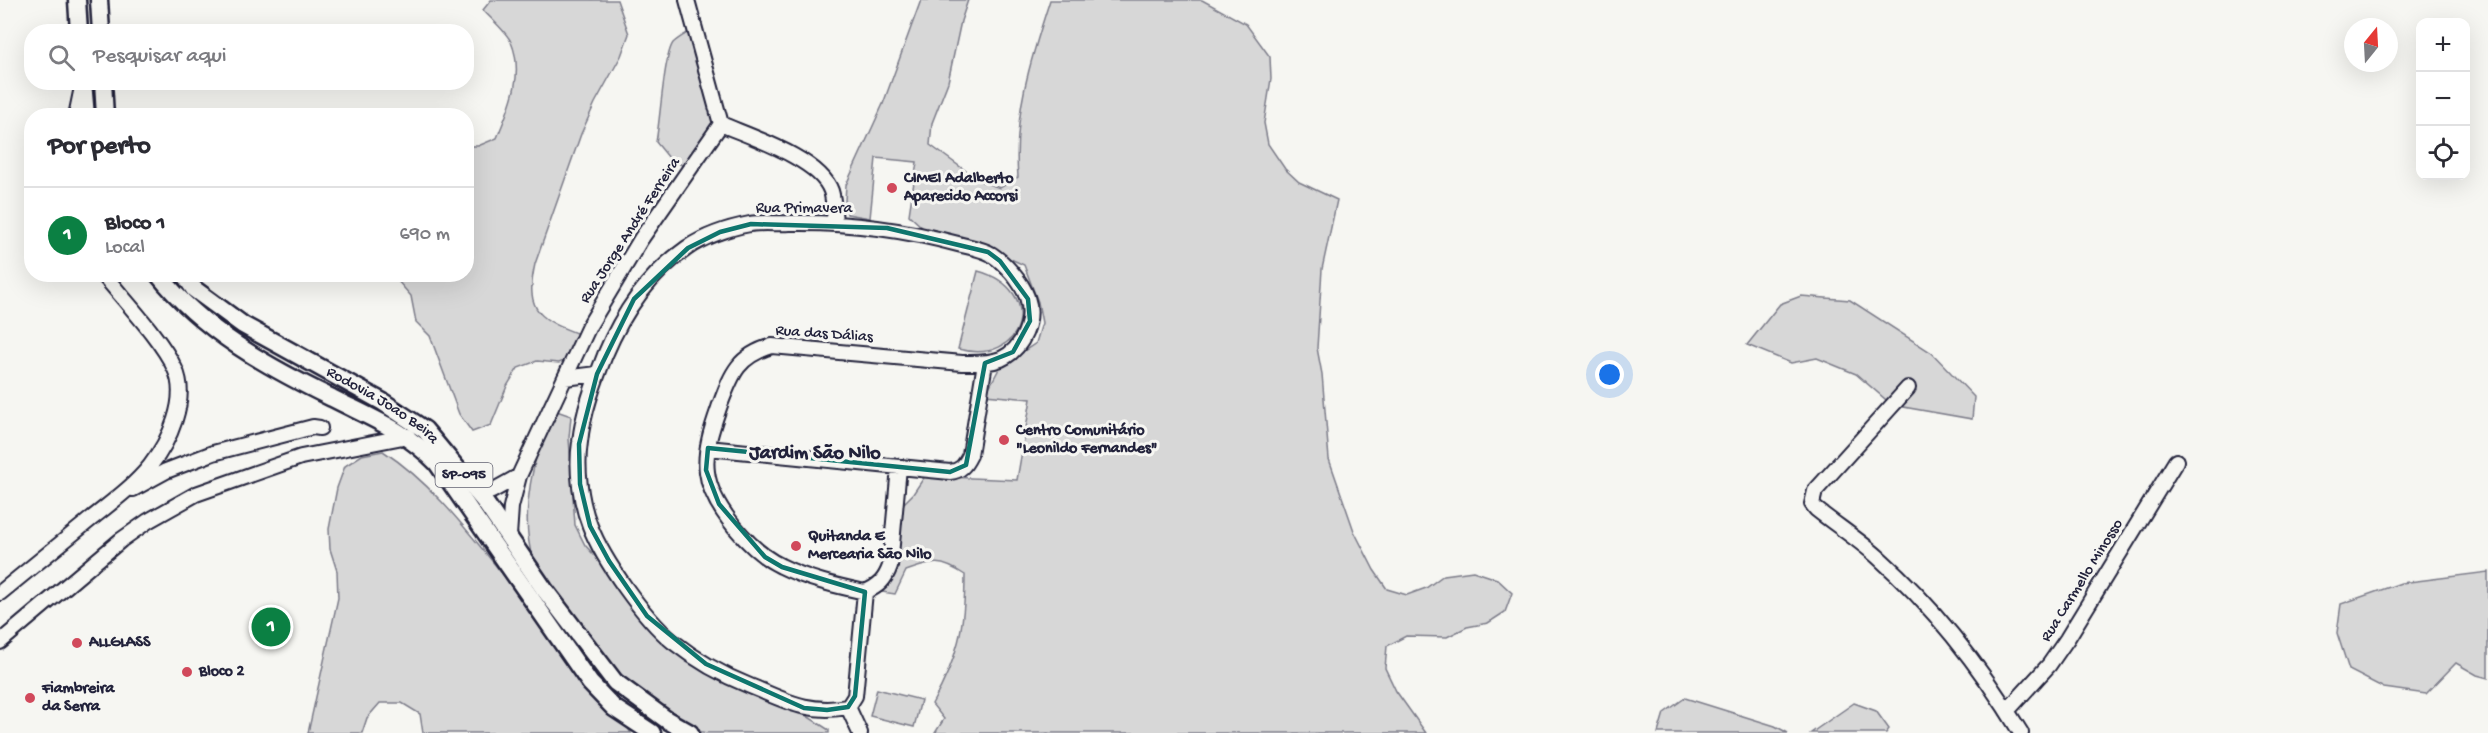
<!DOCTYPE html>
<html lang="pt">
<head>
<meta charset="utf-8">
<style>
  body { margin:0; font-family:"Gochi Hand",sans-serif; background:#f7f7f7; color:#2b2b33 }
  .controls { position:absolute; right:18px; top:18px; display:grid; overflow:hidden; border-radius:12px; box-shadow:0 6px 24px #0002 }
  .controls button { width:54px; height:54px; display:grid; place-items:center; padding:0; border:0; border-bottom:2px solid #e1e1e2; background:#fff; color:#2b2b33; font:30px sans-serif }
  .compass { position:absolute; left:2344px; top:18px; width:54px; height:54px; border-radius:50%; background:#fff; box-shadow:0 6px 24px #0002; rotate:18deg }
  .you { position:absolute; left:1610px; top:375px; width:21px; height:21px; margin:-15px; border:4px solid #fff; border-radius:50%; background:#1a73e8; box-shadow:0 0 0 9px #1a73e833 }
  .badge { display:grid; place-items:center; width:39px; height:39px; border-radius:50%; background:#0b8043; color:#fff; font-size:20px; font-weight:700 }
  .pin { position:absolute; translate:-50% -50%; border:3px solid #fff; box-shadow:0 2px 6px #0006 }
  .list { margin:0; padding:0; list-style:none }
  h2 { display:flex; justify-content:space-between; align-items:center; height:78px; margin:0; padding:0 24px; font-size:26px }
  h2 small { font-size:20px; font-weight:400; color:#7c7c81 }
  .list li { display:grid; grid-template-columns:39px 1fr auto; gap:18px; align-items:center; box-sizing:border-box; height:96px; padding:0 24px; border-top:2px solid #e1e1e2 }
  .list b { display:block; font-size:22px; white-space:nowrap }
  .list p { margin:0; font-size:20px; white-space:nowrap; color:#7c7c81 }
  .list em { font-size:20px; font-style:normal; color:#7c7c81 }
  .icon { flex:none; width:33px; height:33px; fill:none; stroke:currentColor; stroke-width:2; stroke-linecap:round; stroke-linejoin:round }
  .map { position:relative; flex:none; width:2488px; height:733px; overflow:hidden }
  .search { position:absolute; background:#fff; box-shadow:0 6px 24px #0002; left:24px; top:24px; width:450px; height:66px; display:flex; align-items:center; gap:15px; box-sizing:border-box; padding:0 21px; border-radius:24px; color:#7c7c81; font-size:22px }
  .panel { position:absolute; background:#fff; box-shadow:0 6px 24px #0002; left:24px; top:108px; width:450px; height:174px; border-radius:24px }
  .map>svg:first-child { display:block }
  .green { fill:#d7d7d7; stroke:#7c7c89; stroke-width:1.5 }
  .lines { fill:none; stroke-linecap:round; stroke-linejoin:round }
  .minor-casing { stroke:#22223b; stroke-width:18 }
  .major-casing { stroke:#22223b; stroke-width:21 }
  .minor { stroke:#f6f6f2; stroke-width:14 }
  .major { stroke:#f6f6f2; stroke-width:16 }
  .marked { fill:none; stroke:#0f766e; stroke-width:4.5; stroke-linejoin:round }
  .poi-dot { fill:#d1495b; stroke:#f6f6f2; stroke-width:2 }
  .labels { text-anchor:middle; dominant-baseline:central; stroke-width:6; stroke-linejoin:round; paint-order:stroke }
  .shield { fill:#f6f6f2; stroke:#626272; stroke-width:1.5 }
  .shield-label { font-size:15px; font-weight:bold; fill:#22223b }
  .poi-label { font-size:16px; font-weight:bold; fill:#22223b; stroke:#f6f6f2; text-anchor:start }
  .street-label { font-size:16px; fill:#22223b; stroke:#f6f6f2 }
  .quarter-label { font-size:20px; font-weight:bold; fill:#22223b; stroke:#f6f6f2 }
</style>
</head>
<body>
<div class="map">
<svg width="2488" height="733" viewBox="0 0 2488 733">
  <rect width="100%" height="100%" fill="#f6f6f2"/>
  <filter id="ink" filterUnits="userSpaceOnUse"><feTurbulence type="fractalNoise" baseFrequency=".0167" numOctaves="2"/><feDisplacementMap in="SourceGraphic" scale="12" xChannelSelector="R" yChannelSelector="G"/><feConvolveMatrix kernelMatrix="1 2 1 2 8 2 1 2 1" color-interpolation-filters="sRGB"/></filter>
  <g filter="url(#ink)">
    <path class="green" d="M 491,0 L 617,0 L 629,34 L 621,56 L 595,103 L 581,134 L 535,264 C 524,313 541,320 584,336 L 578,355 L 559,363 L 537,361 L 518,368 L 507,386 L 491,425 L 472,432 L 459,414 L 430,336 L 416,322 L 411,296 L 397,280 L 398,275 L 466,274 L 467,146 L 478,146 L 497,138 C 509,108 525,75 511,42 C 506,31 491,19 483,10 Z
      M 921,0 L 968,0 L 961,21 L 948,82 L 932,123 L 930,145 L 980,181 L 1000,188 L 1018,177 C 1013,115 1031,58 1050,0 L 1202,0 L 1246,24 L 1270,57 L 1271,79 L 1264,123 L 1268,144 L 1285,169 L 1299,182 L 1337,200 L 1322,269 L 1317,348 L 1322,374 L 1329,459 L 1354,531 L 1374,570 L 1387,589 L 1407,595 L 1426,588 L 1444,575 L 1473,571 L 1497,579 L 1512,593 L 1505,612 L 1488,623 L 1467,627 L 1447,637 L 1406,636 L 1387,646 L 1385,668 L 1396,691 L 1426,733 L 935,733 L 944,719 L 932,704 C 958,658 965,627 965,575 C 941,559 933,561 906,571 L 895,594 L 875,591 L 894,572 L 900,507 L 913,494 L 925,476 L 1017,480 L 1031,399 L 985,395 L 1000,367 L 1036,343 L 1042,323 L 1038,302 L 1024,265 L 1002,255 L 923,228 L 909,215 L 917,162 L 876,158 L 870,218 L 847,214 L 845,201 L 846,185 L 883,104 Z
      M 689,32 L 714,110 L 711,130 L 687,168 L 669,158 L 656,142 C 660,122 664,55 673,43 C 677,39 684,35 689,32 Z
      M 978,271 C 1047,290 1025,367 958,349 Z
      M 1801,296 L 1850,300 L 1932,353 L 1974,397 L 1972,419 L 1892,405 L 1856,374 L 1817,358 L 1791,363 L 1747,345 L 1780,304 Z
      M 551,409 L 571,416 L 569,438 L 575,525 L 585,545 L 659,627 L 771,701 L 807,716 L 829,730 L 829,733 L 706,733 L 694,730 L 619,678 L 533,560 C 518,512 535,456 551,409 Z
      M 383,451 C 438,487 477,544 519,594 C 557,639 599,683 631,733 L 423,733 L 420,714 L 402,703 L 380,703 L 367,718 L 362,733 L 308,733 L 338,598 L 337,571 L 330,549 L 329,529 L 337,488 L 345,466 L 362,455 Z
      M 2488,572 L 2488,678 L 2477,675 L 2456,663 L 2426,694 L 2384,688 L 2349,670 L 2337,633 L 2341,604 L 2401,583 Z
      M 877,689 L 921,700 L 914,727 L 870,716 Z
      M 1685,698 L 1775,726 L 1788,733 L 1658,733 L 1664,713 Z
      M 1854,703 L 1876,711 L 1889,729 L 1886,733 L 1811,733 Z"/>
    <g class="lines">
      <g class="minor-casing">
        <path id="minor" d="M 76,116 L 81,92
          M 721,124 C 751,137 820,159 831,191 C 834,200 834,213 835,223
          M 565,378 L 597,374
          M 1908,388 L 1815,491 L 1812,504 L 1816,509 C 1836,525 1859,540 1878,557 C 1934,607 1982,669 2021,733
          M 708,448 L 950,472 C 961,471 965,465 970,455 L 985,363
          M 133,489 L 166,471 L 213,453 L 313,427 L 320,428
          M 479,493 L 492,491 L 519,476
          M 509,536 L 511,507 L 519,476 L 589,326 L 641,239 L 721,124 L 687,0
          M 865,592 C 879,586 885,580 890,566 L 899,467
          M 0,593 C 31,568 61,543 92,518 C 112,502 134,486 150,466 C 169,442 189,399 175,369 C 162,340 124,300 103,274
          M 0,642 L 121,540 L 148,521 L 196,494 L 301,457 L 408,436
          M 848,707 C 807,714 787,701 750,686 C 722,675 696,660 672,641 C 644,618 603,560 590,526 C 580,501 576,468 580,442 C 583,412 594,383 605,355 C 623,312 648,275 687,248 C 705,236 729,228 750,224 C 763,222 777,224 790,223 C 847,222 903,229 958,244 C 969,247 982,249 991,254 C 1005,263 1021,281 1027,297 C 1035,320 1023,349 1001,359 C 988,364 975,363 962,363 L 772,346 C 738,356 732,373 720,405 C 713,425 704,449 707,472 C 711,506 751,552 781,566 C 807,579 837,586 865,592
          M 848,707 L 855,696 L 865,592
          M 848,707 L 860,733
          M 2007,711 L 2049,665 L 2067,639 L 2176,461"/>
      </g>
      <g class="major-casing">
        <g id="major">
          <path d="M 77,0 L 79,32"/>
          <path d="M 99,0 L 101,32"/>
          <path d="M 83,82 L 86,116"/>
          <path d="M 103,82 L 105,116"/>
          <path d="M 158,274 C 203,331 268,367 332,398 C 371,418 406,431 437,463 L 590,683 L 614,708 L 652,733"/>
          <path id="s1" d="M 184,274 L 194,289 L 243,325 L 383,402 L 425,430 L 484,501 L 544,589 L 615,682 L 667,720 L 690,733"/>
        </g>
      </g>
      <use href="#minor" class="minor"/>
      <use href="#major" class="major"/>
    </g>
  </g>
  <path class="marked" d="M 751,224 L 887,228 L 988,252 L 1000,261 L 1028,299 L 1030,321 L 1013,352 L 985,363 L 966,465 L 950,472 L 708,448 L 706,470 L 719,504 L 765,557 L 782,567 L 865,592 L 855,696 L 848,707 L 827,710 L 804,708 L 706,664 L 647,616 L 609,561 L 590,526 L 580,484 L 579,444 L 597,374 L 634,299 L 688,248 L 720,232 Z"/>
  <g class="poi-dot">
    <circle cx="892" cy="188" r="6"/>
    <circle cx="1004" cy="440" r="6"/>
    <circle cx="796" cy="546" r="6"/>
    <circle cx="77" cy="643" r="6"/>
    <circle cx="187" cy="672" r="6"/>
    <circle cx="30" cy="698" r="6"/>
  </g>
  <g class="labels">
    <rect class="shield" x="435.5" y="463" width="57" height="24" rx="4.5"/>
    <g class="shield-label">
      <text x="464" y="475">SP-095</text>
    </g>
    <g class="poi-label">
      <text x="904" y="179">CIMEI Adalberto<tspan x="904" dy="18">Aparecido Accorsi</tspan></text>
      <text x="1016" y="431">Centro Comunitário<tspan x="1016" dy="18">"Leonildo Fernandes"</tspan></text>
      <text x="808" y="537">Quitanda E<tspan x="808" dy="18">Mercearia São Nilo</tspan></text>
      <text x="89" y="643">ALLGLASS</text>
      <text x="199" y="672">Bloco 2</text>
      <text x="42" y="689">Fiambreira<tspan x="42" dy="18">da Serra</tspan></text>
    </g>
    <g class="street-label">
      <text x="804" y="209">Rua Primavera</text>
      <text transform="translate(631 231) rotate(-57)">Rua Jorge André Ferreira</text>
      <text transform="translate(824 335) rotate(4)">Rua das Dálias</text>
      <text stroke="none"><textPath href="#s1" startOffset="240">Rodovia João Beira</textPath></text>
      <text transform="translate(2083 581) rotate(-58)">Rua Carmello Minosso</text>
    </g>
    <g class="quarter-label">
      <text x="815" y="454">Jardim São Nilo</text>
    </g>
  </g>
</svg>
<div class="controls">
<button>+</button>
<button>−</button>
<button><svg class="icon" aria-label="locate" viewBox="0 0 24 24"><circle cx="12" cy="12" r="6"/><path d="M12 2v4M12 18v4M2 12h4M18 12h4"/></svg></button>
</div>
<svg class="compass" viewBox="-18 -18 36 36"><path d="M0-13l5 13h-10z" fill="#e53935"/><path d="M0 13l5-13h-10z" fill="#7c7c81"/></svg>
<div class="you"></div>
<div class="pin badge" style="left:271px;top:627px">1</div>
<div class="search"><svg class="icon" aria-label="search" viewBox="0 0 24 24"><circle cx="10" cy="10" r="6"/><path d="M15 15l6 6"/></svg>Pesquisar aqui</div>
<section class="panel">
<h2>Por perto<small></small></h2>
<ul class="list">
<li><span class="badge">1</span><div><b>Bloco 1</b><p>Local</p></div><em>690 m</em></li>
</ul>
</section>
</div>
</body>
</html>
